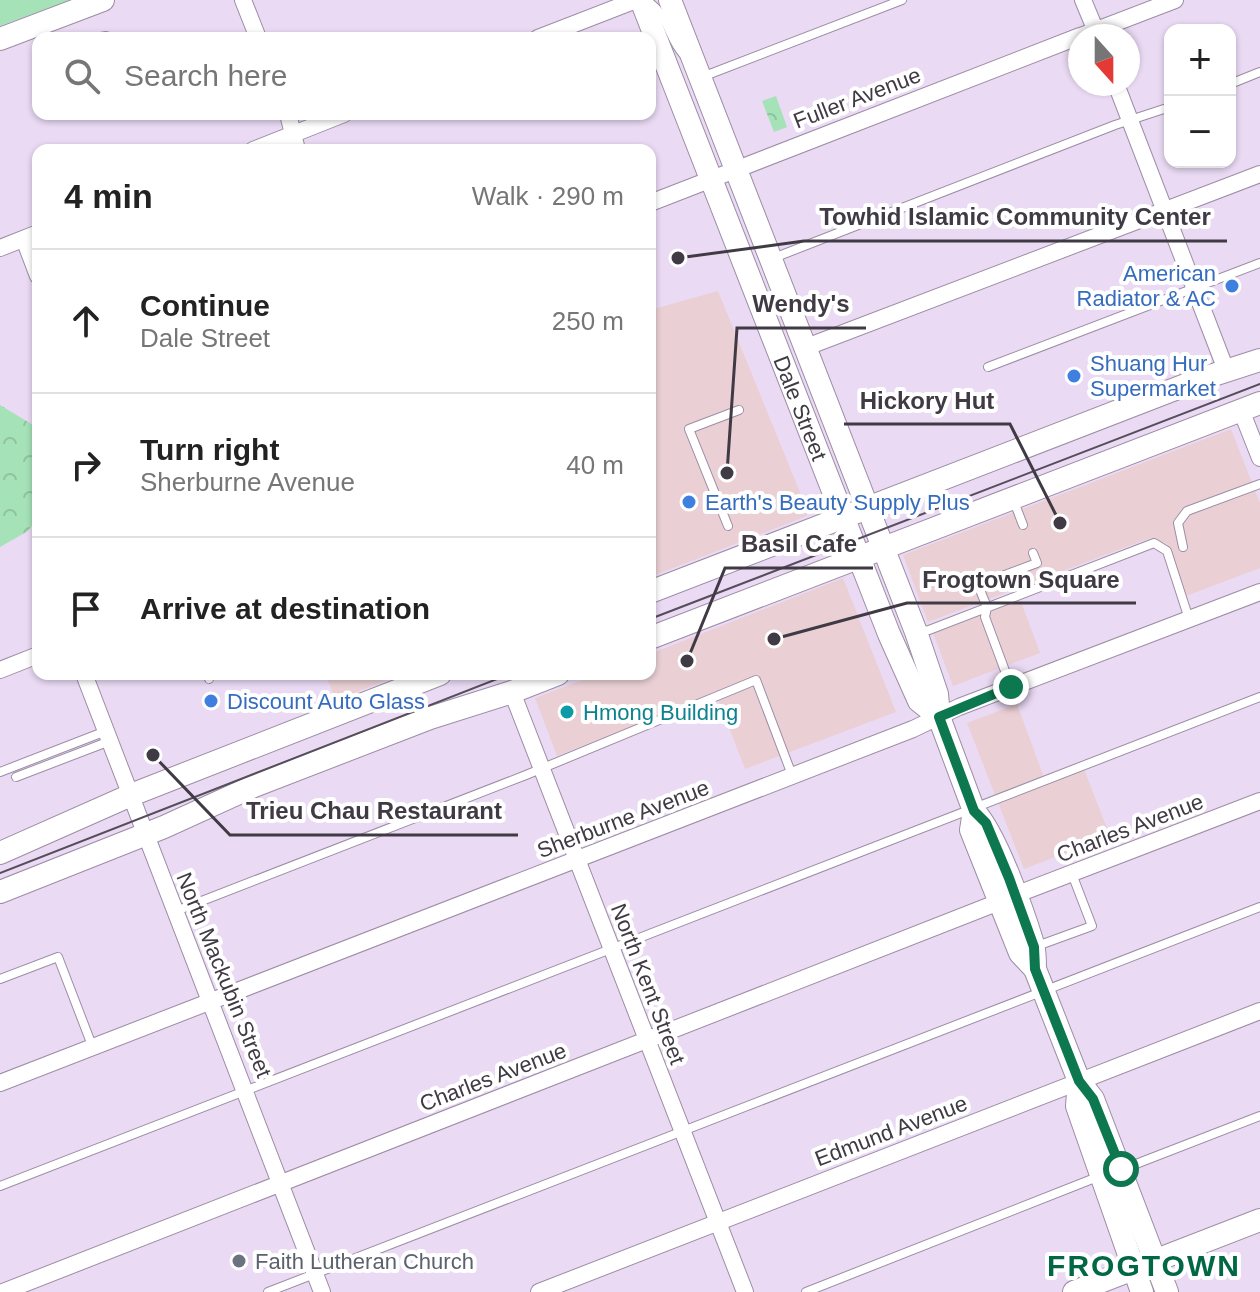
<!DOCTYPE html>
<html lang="en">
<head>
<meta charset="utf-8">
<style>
  body { margin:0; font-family:Arial,sans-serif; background:#f6f6f6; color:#222 }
  .controls { position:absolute; right:24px; top:24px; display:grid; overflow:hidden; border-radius:16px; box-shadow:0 2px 6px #0004 }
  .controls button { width:72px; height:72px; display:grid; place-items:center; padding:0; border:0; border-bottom:2px solid #e0e0e0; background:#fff; color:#222; font:40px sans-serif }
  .compass { position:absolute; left:1068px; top:24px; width:72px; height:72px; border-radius:50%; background:#fff; box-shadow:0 2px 6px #0004; rotate:159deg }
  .stop { position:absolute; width:24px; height:24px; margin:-18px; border:6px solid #0d7750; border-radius:50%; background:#fff }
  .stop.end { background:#0d7750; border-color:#fff; box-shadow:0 2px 8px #0008 }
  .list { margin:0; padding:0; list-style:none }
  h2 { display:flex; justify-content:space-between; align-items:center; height:104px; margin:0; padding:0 32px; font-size:34px }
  h2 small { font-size:26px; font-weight:400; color:#767676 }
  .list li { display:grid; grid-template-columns:52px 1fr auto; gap:24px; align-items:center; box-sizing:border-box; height:144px; padding:0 32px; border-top:2px solid #e0e0e0 }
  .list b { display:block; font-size:30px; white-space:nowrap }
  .list p { margin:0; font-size:26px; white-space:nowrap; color:#767676 }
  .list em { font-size:26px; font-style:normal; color:#767676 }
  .icon { flex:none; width:44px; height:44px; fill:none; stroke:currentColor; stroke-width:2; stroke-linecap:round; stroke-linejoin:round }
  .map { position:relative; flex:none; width:1260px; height:1292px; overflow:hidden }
  .search { position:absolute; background:#fff; box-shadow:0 2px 6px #0004; left:32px; top:32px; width:624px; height:88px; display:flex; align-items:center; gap:20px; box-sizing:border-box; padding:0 28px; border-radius:16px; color:#767676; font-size:30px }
  .panel { position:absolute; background:#fff; box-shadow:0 2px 6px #0004; left:32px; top:144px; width:624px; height:536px; border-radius:16px }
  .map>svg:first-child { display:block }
  .commercial { fill:#ead0d4 }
  .green { fill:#a5e2b8 }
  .forest { fill:url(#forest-crowns) }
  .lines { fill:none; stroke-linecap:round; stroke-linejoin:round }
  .lane-casing { stroke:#9c8da5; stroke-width:10 }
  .street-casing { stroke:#9c8da5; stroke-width:18 }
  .secondary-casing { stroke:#9c8da5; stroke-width:24 }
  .lane { stroke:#fff; stroke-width:8 }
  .street { stroke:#fff; stroke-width:16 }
  .secondary { stroke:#fff; stroke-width:22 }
  .tram { stroke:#554e5a; stroke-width:2 }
  .route { stroke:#0d7750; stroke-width:10 }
  .shop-dot { fill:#3f7fe0; stroke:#fff; stroke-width:3 }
  .culture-dot { fill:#0f9aa8; stroke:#fff; stroke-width:3 }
  .worship-dot { fill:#6b7280; stroke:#fff; stroke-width:3 }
  .labels { text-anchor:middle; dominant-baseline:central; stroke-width:8; stroke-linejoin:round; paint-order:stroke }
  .street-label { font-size:22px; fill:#403a44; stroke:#fff }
  .shop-label { font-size:22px; fill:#366cbe; stroke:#fff; text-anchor:start }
  .culture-label { font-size:22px; fill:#0d838f; stroke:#fff; text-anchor:start }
  .worship-label { font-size:22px; fill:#5b616d; stroke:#fff; text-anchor:start }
  .district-label { font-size:30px; font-weight:bold; letter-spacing:2px; fill:#026744; stroke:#fff }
  .leader { fill:none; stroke:#403a44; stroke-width:3 }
  .callout-dot { fill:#403a44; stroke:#fff; stroke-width:3 }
  .callout-label { font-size:24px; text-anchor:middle; font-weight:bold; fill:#403a44; stroke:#fff; stroke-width:8; stroke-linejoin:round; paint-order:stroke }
</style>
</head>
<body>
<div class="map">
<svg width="1260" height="1292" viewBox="0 0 1260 1292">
  <defs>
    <pattern id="forest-crowns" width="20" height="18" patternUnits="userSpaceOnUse" patternTransform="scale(2)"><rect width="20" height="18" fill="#a5e2b8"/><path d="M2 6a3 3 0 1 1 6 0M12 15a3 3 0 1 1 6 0" fill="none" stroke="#8fc39f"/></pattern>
  </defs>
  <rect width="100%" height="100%" fill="#eadaf4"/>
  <path class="commercial" d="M 718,291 L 806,507 L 807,516 L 650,577 L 650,310 Z
    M 1231,429 L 1260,503 L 1260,568 L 1186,596 L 1167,544 L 1150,538 L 928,622 L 903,555 Z
    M 843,578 L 896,712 L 745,769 L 716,694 L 557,756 L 535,698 L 598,674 L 650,674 L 650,654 Z
    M 1019,596 L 1040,653 L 953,686 L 932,630 Z
    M 325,674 L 403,674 L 336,700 Z
    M 1017,704 L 1046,783 L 1084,769 L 1110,836 L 1024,869 L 967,723 Z"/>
  <path class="green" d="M 0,0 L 70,0 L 0,26 Z"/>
  <path class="forest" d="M 776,96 L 787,127 L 774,132 L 762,101 Z
    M 0,405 L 38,428 L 38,517 L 28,531 L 0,547 Z"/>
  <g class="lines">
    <g class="lane-casing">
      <path id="lane" d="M 647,1 C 668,13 668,38 683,54
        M 96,38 L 106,36 L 113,38
        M 702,77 L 902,0
        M 1230,84 L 1260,72
        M 771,259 L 1115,125 L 1170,107
        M 988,367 L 1260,263
        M 1013,499 L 1023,525
        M 728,526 L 689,429 L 739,410
        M 1183,547 L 1178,523 L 1187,511 L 1260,484
        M 917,632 L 929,630 L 1154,543 L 1167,551 L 1189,619
        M 207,674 L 209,679
        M 1011,687 L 985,617 L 987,607 L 978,585 L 1037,563 L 1033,553
        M 0,772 L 106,731
        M 16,777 L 110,741
        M 176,911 L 526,775 L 756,680 L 792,775
        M 1037,946 L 1092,926 L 1072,874
        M 0,979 L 58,957 L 93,1048
        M 1123,1169 L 1260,1116
        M 0,1186 L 1260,697
        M 268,1292 L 1260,907
        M 806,1292 L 1100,1176"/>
    </g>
    <g class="street-casing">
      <path id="street" d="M 243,0 L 258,38
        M 1083,0 L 1098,36
        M 1081,36 L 1175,0
        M 538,38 L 636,0
        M 1116,84 L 1226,370
        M 288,114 L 297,150
        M 253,150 L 344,114
        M 650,203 L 1080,36
        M 24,239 L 38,276
        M 0,248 L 38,233
        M 804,348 L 1260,174
        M 1241,410 L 1260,458
        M 0,670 L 38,655
        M 84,674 L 322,1292
        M 512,692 L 745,1292
        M 1015,895 L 1260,801
        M 0,1083 L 913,729 L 959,707 L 1260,592
        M 3,1292 L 999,902
        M 539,1292 L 1260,1011"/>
    </g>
    <g class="secondary-casing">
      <g id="secondary">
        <path id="s1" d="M 641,0 L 889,634 L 919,701 L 939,717"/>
        <path d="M 670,0 L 916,632 L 937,694 L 939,717 L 974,811 C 996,834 1023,911 1033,944 C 1035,952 1035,961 1035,969"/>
        <path d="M 0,39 L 103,0"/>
        <path d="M 650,592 L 1201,379 L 1260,360"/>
        <path d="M 650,638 L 1260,403"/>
        <path d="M 974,811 L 971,830 L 1020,953 L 1035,969 L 1079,1081 L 1093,1099 L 1167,1292"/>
        <path d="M 0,853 L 131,795 L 440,674"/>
        <path d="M 0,892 L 164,827 L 254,786 L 430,718 L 512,692 L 558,674"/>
        <path d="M 1079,1081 L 1077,1106 L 1142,1292"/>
        <path d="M 1074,1292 L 1260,1220"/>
      </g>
    </g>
    <use href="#lane" class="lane"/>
    <use href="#street" class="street"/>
    <use href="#secondary" class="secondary"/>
    <path class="tram" d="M 650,619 L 1260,384
      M 0,873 L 510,674"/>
  </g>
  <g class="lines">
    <path class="route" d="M 1011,687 L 939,717 L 974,811 L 986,823 L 1009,878 L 1034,947 L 1035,969 L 1079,1081 L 1093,1099 L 1121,1169"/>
  </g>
  <g class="shop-dot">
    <circle cx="1232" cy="286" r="8"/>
    <circle cx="1074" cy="376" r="8"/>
    <circle cx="689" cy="502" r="8"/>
    <circle cx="211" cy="701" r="8"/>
  </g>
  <circle class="culture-dot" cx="567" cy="712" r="8"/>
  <circle class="worship-dot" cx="239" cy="1261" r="8"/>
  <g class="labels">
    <g class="street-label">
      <text transform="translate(857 98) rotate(-21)">Fuller Avenue</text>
      <text stroke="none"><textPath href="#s1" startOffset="438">Dale Street</textPath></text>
      <text transform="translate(623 819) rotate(-21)">Sherburne Avenue</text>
      <text transform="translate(1130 828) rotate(-21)">Charles Avenue</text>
      <text transform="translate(224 975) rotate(68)">North Mackubin Street</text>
      <text transform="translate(648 984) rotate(69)">North Kent Street</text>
      <text transform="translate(493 1077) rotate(-21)">Charles Avenue</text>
      <text transform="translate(891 1131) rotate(-21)">Edmund Avenue</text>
    </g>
    <g class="shop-label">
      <text x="1216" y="273" text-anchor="end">American<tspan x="1216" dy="25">Radiator &amp; AC</tspan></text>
      <text x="1090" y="363">Shuang Hur<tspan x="1090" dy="25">Supermarket</tspan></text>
      <text x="705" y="502">Earth's Beauty Supply Plus</text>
      <text x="227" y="701">Discount Auto Glass</text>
    </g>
    <g class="culture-label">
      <text x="583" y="712">Hmong Building</text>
    </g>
    <g class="worship-label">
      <text x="255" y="1261">Faith Lutheran Church</text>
    </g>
    <g class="district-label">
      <text x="1144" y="1265">FROGTOWN</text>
    </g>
  </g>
  <path class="leader" d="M678 258L804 241H1227M727 473L737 328H866M1060 523L1010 424H844M687 661L725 568H873M774 639L907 603H1136M153 755L230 835H518"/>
  <g class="callout-dot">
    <circle cx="678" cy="258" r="8"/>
    <circle cx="727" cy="473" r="8"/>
    <circle cx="1060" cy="523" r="8"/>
    <circle cx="687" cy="661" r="8"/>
    <circle cx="774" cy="639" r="8"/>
    <circle cx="153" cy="755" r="8"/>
  </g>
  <g class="callout-label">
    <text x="1015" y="225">Towhid Islamic Community Center</text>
    <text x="801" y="312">Wendy's</text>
    <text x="927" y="409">Hickory Hut</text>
    <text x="799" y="552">Basil Cafe</text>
    <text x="1021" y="588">Frogtown Square</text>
    <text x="374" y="819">Trieu Chau Restaurant</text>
  </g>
</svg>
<div class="controls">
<button>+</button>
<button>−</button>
</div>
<svg class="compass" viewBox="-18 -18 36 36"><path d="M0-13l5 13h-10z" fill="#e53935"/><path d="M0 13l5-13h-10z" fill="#767676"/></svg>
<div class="stop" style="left:1121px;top:1169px"></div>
<div class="stop end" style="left:1011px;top:687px"></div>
<div class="search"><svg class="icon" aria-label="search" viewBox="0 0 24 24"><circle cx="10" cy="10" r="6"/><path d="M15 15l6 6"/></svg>Search here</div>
<section class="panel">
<h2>4 min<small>Walk · 290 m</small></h2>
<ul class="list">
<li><svg class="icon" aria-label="ahead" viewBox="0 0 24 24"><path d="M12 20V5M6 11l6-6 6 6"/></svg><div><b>Continue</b><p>Dale Street</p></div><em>250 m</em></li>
<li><svg class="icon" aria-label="right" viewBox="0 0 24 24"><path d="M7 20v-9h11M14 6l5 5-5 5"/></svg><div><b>Turn right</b><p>Sherburne Avenue</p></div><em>40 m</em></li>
<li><svg class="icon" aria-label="arrive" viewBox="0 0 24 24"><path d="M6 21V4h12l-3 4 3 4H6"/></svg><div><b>Arrive at destination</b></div></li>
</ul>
</section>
</div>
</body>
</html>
